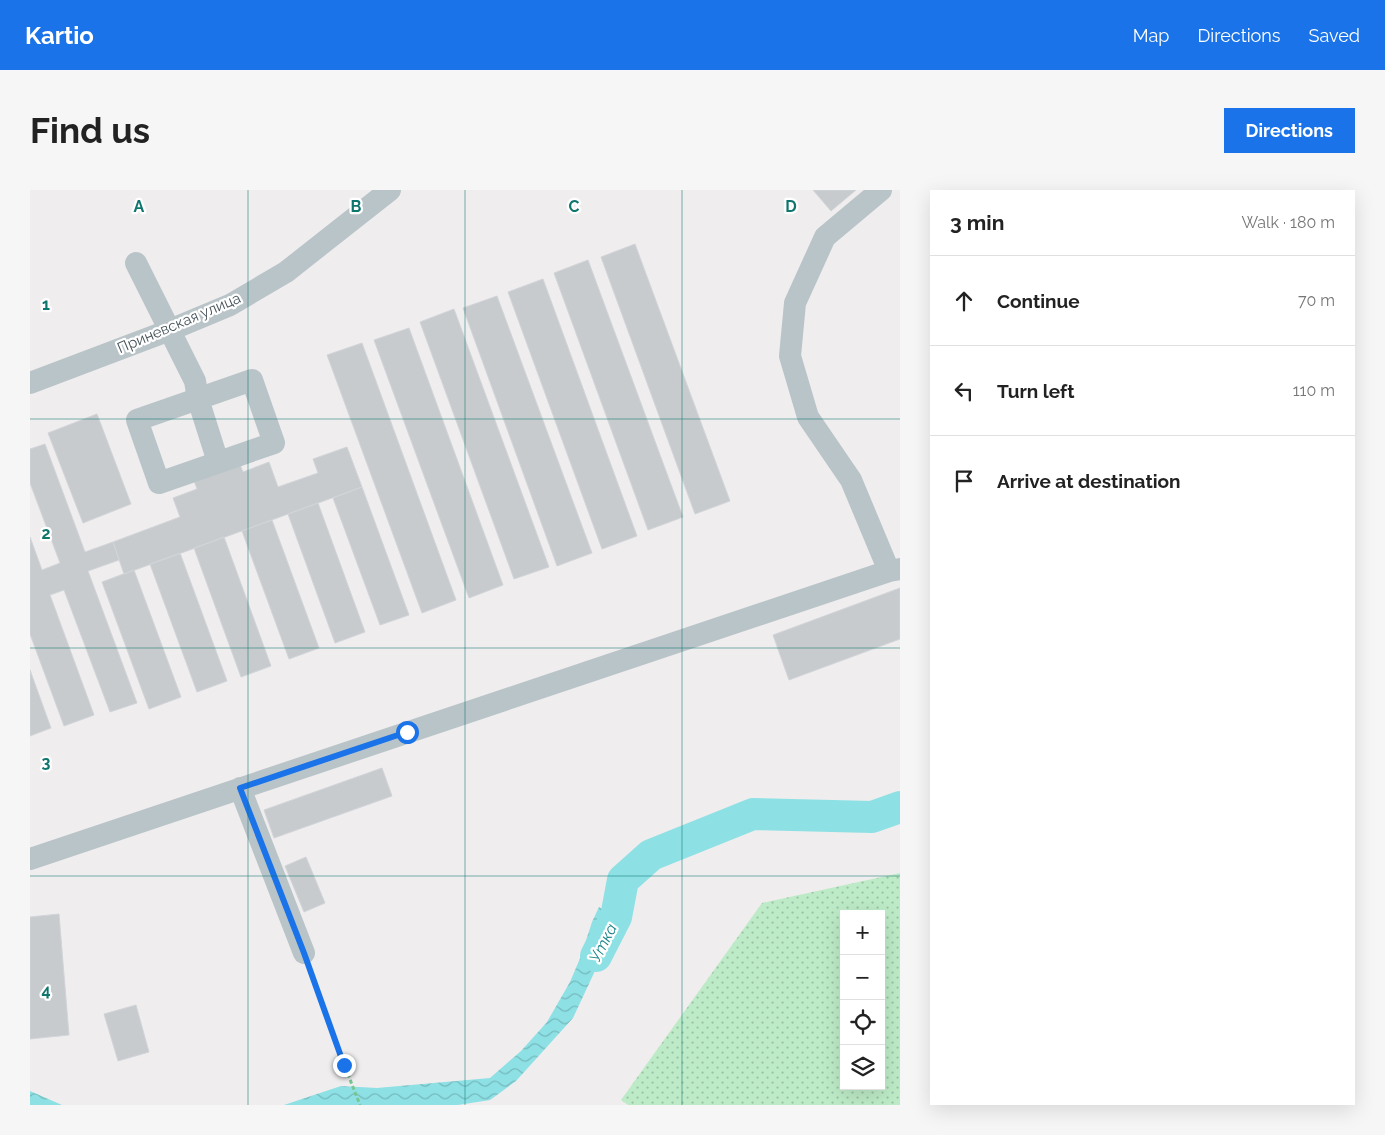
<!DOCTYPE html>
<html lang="en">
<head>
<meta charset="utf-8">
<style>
  body { margin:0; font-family:Raleway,sans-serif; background:#f6f6f6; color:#222 }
  .controls { position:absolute; right:15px; bottom:15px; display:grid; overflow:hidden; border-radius:0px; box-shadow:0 5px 20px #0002 }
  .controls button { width:45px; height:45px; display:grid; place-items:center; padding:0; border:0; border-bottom:1px solid #e0e0e0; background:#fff; color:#222; font:25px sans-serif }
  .stop { position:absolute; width:15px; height:15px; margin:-11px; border:4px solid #1a73e8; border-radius:50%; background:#fff }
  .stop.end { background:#1a73e8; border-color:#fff; box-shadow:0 1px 5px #0008 }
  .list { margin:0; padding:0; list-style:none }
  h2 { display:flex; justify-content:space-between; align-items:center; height:65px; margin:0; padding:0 20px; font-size:21px }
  h2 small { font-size:16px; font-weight:400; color:#767676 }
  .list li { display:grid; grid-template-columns:32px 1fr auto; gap:15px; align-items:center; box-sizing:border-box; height:90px; padding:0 20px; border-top:1px solid #e0e0e0 }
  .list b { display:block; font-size:19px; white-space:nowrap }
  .list em { font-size:16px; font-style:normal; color:#767676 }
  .icon { flex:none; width:28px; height:28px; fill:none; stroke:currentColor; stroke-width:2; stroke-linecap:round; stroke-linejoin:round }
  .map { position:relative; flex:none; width:870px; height:915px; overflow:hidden; border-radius:0px }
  header { display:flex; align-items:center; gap:30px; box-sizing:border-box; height:70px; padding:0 25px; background:#1a73e8; color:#fff }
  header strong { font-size:24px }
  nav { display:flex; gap:28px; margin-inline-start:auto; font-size:18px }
  .intro { display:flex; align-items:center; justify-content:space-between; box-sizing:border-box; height:120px; padding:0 30px }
  h1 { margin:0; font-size:35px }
  .button { padding:12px 22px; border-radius:0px; background:#1a73e8; color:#fff; font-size:18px; font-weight:700 }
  main { display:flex; gap:30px; padding:0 30px }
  aside { flex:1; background:#fff; border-radius:0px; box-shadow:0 5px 20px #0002 }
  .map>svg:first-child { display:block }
  .grass { fill:url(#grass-dots); fill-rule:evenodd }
  .water { fill:url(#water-waves) }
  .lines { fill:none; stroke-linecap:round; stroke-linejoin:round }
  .river { stroke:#8de1e5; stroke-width:32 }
  .building { fill:#c7cbce; stroke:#d1d4d8 }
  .path { stroke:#78c692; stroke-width:3; stroke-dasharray:4 2.5; stroke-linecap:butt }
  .minor { stroke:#b9c4c9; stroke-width:22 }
  .route { stroke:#1a73e8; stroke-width:6 }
  .grid { fill:none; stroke:#0f766e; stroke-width:1; stroke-opacity:0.55 }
  .labels { text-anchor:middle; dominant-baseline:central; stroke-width:4.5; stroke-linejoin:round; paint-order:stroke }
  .street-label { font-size:15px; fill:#465359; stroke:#fff }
  .water-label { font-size:16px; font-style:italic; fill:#158387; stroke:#fff }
  .grid-label { font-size:16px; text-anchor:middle; font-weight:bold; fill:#0f766e; stroke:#fff; stroke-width:4.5; stroke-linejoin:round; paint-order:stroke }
</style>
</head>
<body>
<header>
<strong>Kartio</strong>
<nav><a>Map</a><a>Directions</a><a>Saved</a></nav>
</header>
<div class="intro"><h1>Find us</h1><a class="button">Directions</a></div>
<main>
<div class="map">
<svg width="870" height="915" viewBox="0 0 870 915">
  <defs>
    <pattern id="grass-dots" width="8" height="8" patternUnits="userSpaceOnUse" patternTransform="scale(1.25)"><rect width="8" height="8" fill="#bdebc7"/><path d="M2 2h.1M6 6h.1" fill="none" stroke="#9bc1a5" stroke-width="1.8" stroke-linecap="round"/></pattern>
    <pattern id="water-waves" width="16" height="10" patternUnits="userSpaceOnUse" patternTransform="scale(1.25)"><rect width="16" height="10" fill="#8de1e5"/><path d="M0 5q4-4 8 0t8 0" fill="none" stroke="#75b9bd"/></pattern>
  </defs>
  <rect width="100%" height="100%" fill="#efeded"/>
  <path class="grass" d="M 870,683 L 870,915 L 598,915 L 591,910 L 732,713 ZM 814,724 L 851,724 L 851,896 L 814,896 Z"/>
  <path class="water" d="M 569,717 L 586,727 L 592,733 L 571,768 L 543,828 L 486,891 L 460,910 L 428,915 L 254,915 L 311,896 L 347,898 L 460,888 L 491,861 L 517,832 L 540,792 L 551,766 L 562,732 Z
    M 0,901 L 32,915 L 0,915 Z"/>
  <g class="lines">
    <path class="river" d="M 566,766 L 586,727 L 593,690 L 621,665 L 723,624 L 842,627 L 870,617"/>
  </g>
  <path class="building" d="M 783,0 L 826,0 L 801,21 Z
    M 605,54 L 700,311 L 665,324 L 571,67 Z
    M 558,70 L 653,327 L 618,340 L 524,83 Z
    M 513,89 L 607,346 L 572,359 L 478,102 Z
    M 467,106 L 562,363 L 527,376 L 433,118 Z
    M 424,119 L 519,377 L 484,389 L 390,132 Z
    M 379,138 L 473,395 L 439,408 L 344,150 Z
    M 332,153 L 426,410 L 392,423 L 297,165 Z
    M 67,224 L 101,314 L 53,333 L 18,243 Z
    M 15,254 L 55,362 L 83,352 L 89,370 L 58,381 L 107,513 L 80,522 L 34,400 L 20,405 L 64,525 L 34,536 L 0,444 L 0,347 L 12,380 L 30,373 L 0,293 L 0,259 Z
    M 317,257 L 332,297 L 94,384 L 83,352 L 150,327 L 143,308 L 167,299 L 163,288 L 209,272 L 213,282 L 239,272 L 248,297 L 288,283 L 283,269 Z
    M 332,297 L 379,425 L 350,435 L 303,308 Z
    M 288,313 L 335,442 L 305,453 L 258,324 Z
    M 242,330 L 289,458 L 259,469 L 212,341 Z
    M 194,347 L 241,476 L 211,487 L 164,358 Z
    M 150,363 L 197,491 L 167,502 L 120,374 Z
    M 104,380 L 151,507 L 119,519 L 72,392 Z
    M 870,398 L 870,449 L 759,490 L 743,445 Z
    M 0,480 L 21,538 L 0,546 Z
    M 352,578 L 362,606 L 244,648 L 234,620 Z
    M 276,667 L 295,713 L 274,722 L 255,676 Z
    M 29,724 L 39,845 L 0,849 L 0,727 Z
    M 106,815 L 119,862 L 88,871 L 74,824 Z"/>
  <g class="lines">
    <path class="path" d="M 280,780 L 308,859 L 330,915"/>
    <path class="minor" d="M 851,0 L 795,47 L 765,113 L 760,166 L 778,227 L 821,290 L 859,381
      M 106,73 L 165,191 L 168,209 L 188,272
      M 222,190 L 244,253 L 129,293 L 107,230 Z
      M 0,193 L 140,140 L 200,115 L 256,82 L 360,0
      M 210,598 L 274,763
      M 0,669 L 859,381 L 870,379"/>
  </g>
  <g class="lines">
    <path class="route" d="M 314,875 L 274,763 L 210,598 L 377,542"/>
  </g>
  <path class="grid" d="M 218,0 L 218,915M 435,0 L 435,915M 652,0 L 652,915M 0,229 L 870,229M 0,458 L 870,458M 0,686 L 870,686"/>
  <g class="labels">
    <g class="street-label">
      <text transform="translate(149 133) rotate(-23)">Приневская улица</text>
    </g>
    <g class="water-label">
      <text transform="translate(573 753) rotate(-63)">Утка</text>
    </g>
  </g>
  <g class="grid-label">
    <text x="109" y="22">A</text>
    <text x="326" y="22">B</text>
    <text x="544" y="22">C</text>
    <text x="761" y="22">D</text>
    <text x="16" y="120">1</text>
    <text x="16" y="349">2</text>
    <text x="16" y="578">3</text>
    <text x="16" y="806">4</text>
  </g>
</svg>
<div class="controls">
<button>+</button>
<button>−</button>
<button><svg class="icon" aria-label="locate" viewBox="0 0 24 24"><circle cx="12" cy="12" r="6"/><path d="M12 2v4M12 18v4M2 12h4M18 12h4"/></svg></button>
<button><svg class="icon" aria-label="layers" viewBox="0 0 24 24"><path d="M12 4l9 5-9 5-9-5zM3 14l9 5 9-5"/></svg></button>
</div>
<div class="stop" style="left:377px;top:542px"></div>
<div class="stop end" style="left:314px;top:875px"></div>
</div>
<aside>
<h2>3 min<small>Walk · 180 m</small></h2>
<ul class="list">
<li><svg class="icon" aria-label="ahead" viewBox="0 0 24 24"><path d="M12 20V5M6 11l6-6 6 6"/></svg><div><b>Continue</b></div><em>70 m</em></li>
<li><svg class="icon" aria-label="left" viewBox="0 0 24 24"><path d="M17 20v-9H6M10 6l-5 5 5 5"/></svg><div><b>Turn left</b></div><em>110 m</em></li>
<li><svg class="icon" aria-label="arrive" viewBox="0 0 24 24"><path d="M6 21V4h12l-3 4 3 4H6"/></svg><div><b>Arrive at destination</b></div></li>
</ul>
</aside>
</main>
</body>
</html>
